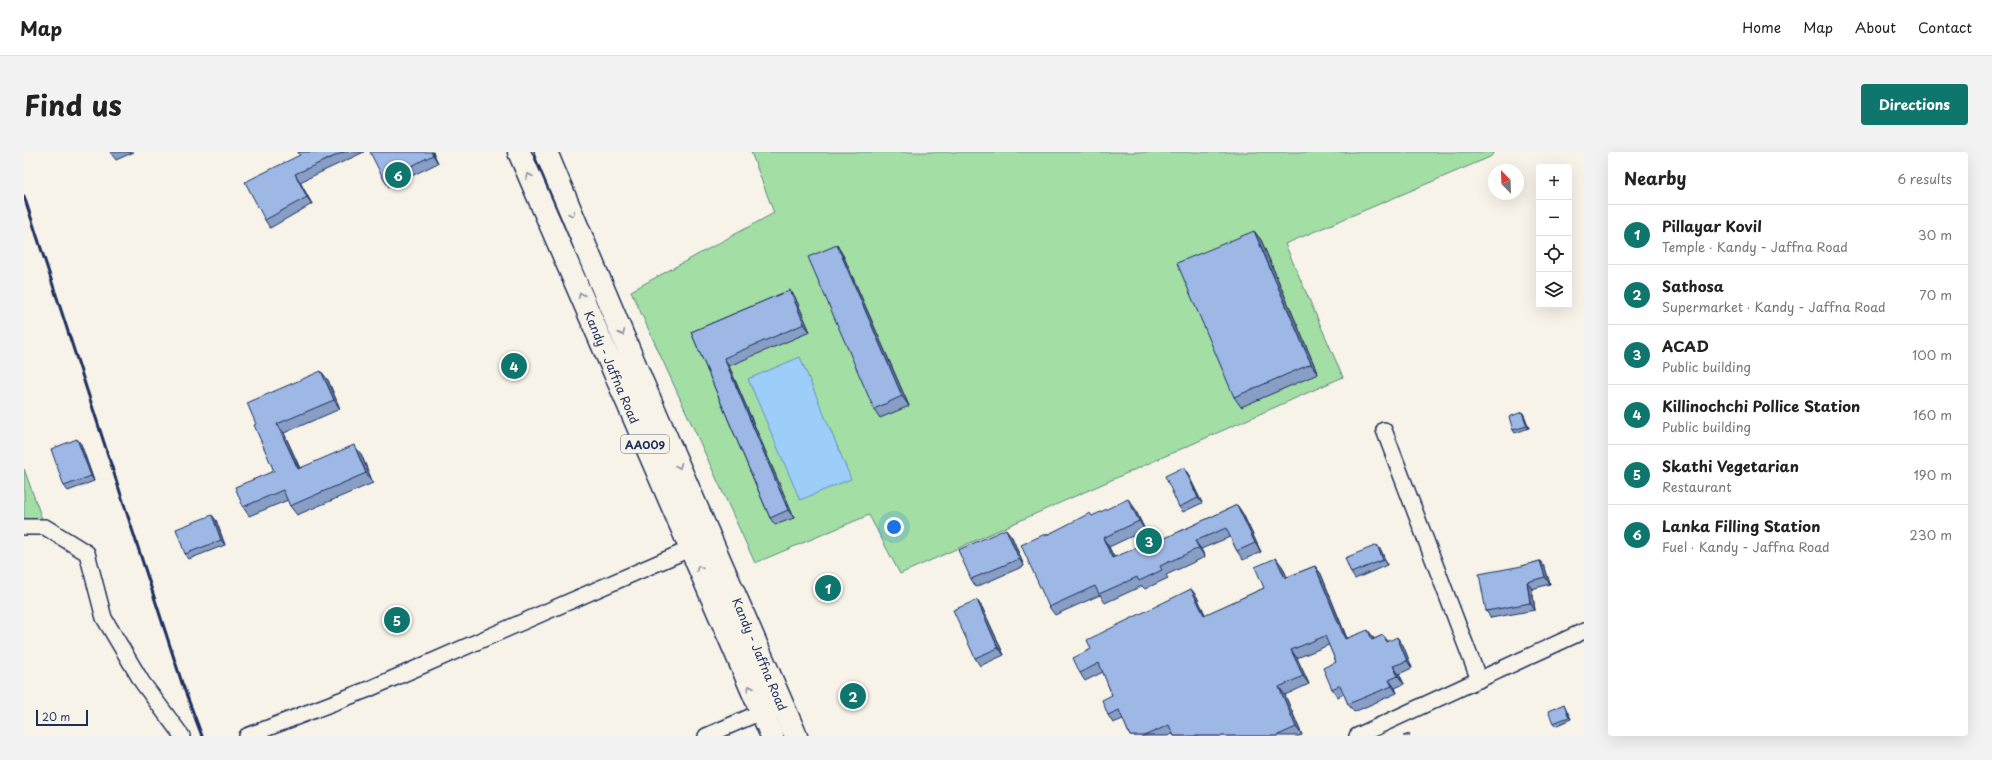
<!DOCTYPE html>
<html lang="en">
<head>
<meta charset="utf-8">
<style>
  body { margin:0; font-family:"Playpen Sans",sans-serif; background:#f2f2f2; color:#222 }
  .controls { position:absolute; right:12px; top:12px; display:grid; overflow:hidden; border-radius:4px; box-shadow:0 4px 16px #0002 }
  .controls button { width:36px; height:36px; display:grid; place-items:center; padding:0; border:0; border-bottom:1px solid #e0e0e0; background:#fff; color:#222; font:20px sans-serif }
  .compass { position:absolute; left:1464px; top:12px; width:36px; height:36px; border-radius:50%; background:#fff; box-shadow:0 4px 16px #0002; rotate:337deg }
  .scale { position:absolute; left:12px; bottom:10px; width:52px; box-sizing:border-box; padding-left:4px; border:2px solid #1b2f5e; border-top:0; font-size:11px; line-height:14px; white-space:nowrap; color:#1b2f5e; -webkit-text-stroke:3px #f7f3e8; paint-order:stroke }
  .you { position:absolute; left:870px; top:375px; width:14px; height:14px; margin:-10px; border:3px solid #fff; border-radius:50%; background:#1a73e8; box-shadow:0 0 0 6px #1a73e833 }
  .badge { display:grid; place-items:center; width:26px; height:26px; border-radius:50%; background:#0f766e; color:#fff; font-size:13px; font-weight:700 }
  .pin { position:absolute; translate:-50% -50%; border:2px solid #fff; box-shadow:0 1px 4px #0006 }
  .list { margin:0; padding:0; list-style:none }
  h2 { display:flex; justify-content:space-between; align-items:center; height:52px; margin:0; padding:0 16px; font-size:17px }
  h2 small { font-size:13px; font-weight:400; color:#767676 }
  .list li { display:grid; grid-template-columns:26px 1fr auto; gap:12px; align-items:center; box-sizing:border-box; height:60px; padding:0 16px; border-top:1px solid #e0e0e0 }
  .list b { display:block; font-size:15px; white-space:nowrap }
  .list p { margin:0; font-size:13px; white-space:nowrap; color:#767676 }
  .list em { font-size:13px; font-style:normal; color:#767676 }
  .icon { flex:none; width:22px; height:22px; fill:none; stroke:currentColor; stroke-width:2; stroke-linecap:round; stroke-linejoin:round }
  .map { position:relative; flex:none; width:1560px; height:584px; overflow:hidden; border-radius:4px }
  header { display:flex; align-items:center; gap:24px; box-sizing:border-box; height:56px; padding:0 20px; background:#fff; border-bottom:1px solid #e0e0e0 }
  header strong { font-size:19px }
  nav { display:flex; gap:22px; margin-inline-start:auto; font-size:14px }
  .intro { display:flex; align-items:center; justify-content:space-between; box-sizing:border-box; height:96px; padding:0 24px }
  h1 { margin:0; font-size:28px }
  .button { padding:10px 18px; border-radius:4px; background:#0f766e; color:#fff; font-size:14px; font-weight:700 }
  main { display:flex; gap:24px; padding:0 24px }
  aside { flex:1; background:#fff; border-radius:4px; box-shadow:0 4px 16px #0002 }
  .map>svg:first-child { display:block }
  .green { fill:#a3dea4; stroke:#5f8681 }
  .water { fill:#9dcdf9; stroke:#698ebb }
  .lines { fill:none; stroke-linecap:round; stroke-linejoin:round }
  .street-casing { stroke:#1b2f5e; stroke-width:18 }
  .highway-casing { stroke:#1b2f5e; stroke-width:25 }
  .street { stroke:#f7f3e8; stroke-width:15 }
  .highway { stroke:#f7f3e8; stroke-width:22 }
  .rail { stroke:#1b2f5e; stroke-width:3 }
  .wall { fill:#889ec5; stroke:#1b2f5e }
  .shaded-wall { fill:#6f81a0; stroke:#1b2f5e }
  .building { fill:#9eb8e5; stroke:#1b2f5e }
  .oneway { stroke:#8991a3 }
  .labels { text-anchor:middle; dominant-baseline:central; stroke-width:3.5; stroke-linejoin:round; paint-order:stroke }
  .shield { fill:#f7f3e8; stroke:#5d6a87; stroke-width:1 }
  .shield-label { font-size:11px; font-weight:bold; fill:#1b2f5e }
  .street-label { font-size:12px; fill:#1b2f5e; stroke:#f7f3e8 }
</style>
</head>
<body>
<header>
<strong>Map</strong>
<nav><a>Home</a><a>Map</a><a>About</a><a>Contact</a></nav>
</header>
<div class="intro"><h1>Find us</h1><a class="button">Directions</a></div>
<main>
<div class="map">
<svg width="1560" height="584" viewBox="0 0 1560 584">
  <rect width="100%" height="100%" fill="#f7f3e8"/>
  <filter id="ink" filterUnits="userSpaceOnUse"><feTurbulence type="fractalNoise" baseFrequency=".025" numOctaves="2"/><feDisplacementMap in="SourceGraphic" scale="8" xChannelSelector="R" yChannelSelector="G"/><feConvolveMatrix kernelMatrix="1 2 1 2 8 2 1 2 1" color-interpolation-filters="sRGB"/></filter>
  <g filter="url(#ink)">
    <path class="green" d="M 727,0 L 1471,0 L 1466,5 L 1261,92 L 1319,225 L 876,422 L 845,363 L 731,411 L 607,139 L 750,61 Z
      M 0,317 L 21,375 L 0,376 Z"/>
    <path class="water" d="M 776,205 L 827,327 L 776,348 L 724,227 Z"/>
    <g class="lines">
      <g class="street-casing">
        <path id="street" d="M 1360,278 L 1455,528
          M 0,375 L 21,375 L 63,401 L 80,466 L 118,530 L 158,584
          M 223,584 L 345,537 L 675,393
          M 682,584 L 737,560
          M 1333,584 L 1560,479"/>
      </g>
      <g class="highway-casing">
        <path id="highway" d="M 495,0 L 748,584
          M 522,0 L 619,232 L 772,584"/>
      </g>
      <use href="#street" class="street"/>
      <use href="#highway" class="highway"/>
      <path class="rail" d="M 0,44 L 158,531 L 178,584"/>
    </g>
    <path class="wall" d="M 86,0 L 110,0 L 92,8 Z
      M 274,0 L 340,0 L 276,30 L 288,52 L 246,76 L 241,68 L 276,3 Z
      M 409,0 L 414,11 L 365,35 L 360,28 Z
      M 1230,79 L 1237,88 L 1294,222 L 1217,255 L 1210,245 Z
      M 819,103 L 885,254 L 856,266 L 850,257 Z
      M 766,138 L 771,145 L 786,180 L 705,214 L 770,366 L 751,373 L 746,366 L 667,180 Z
      M 304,228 L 316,257 L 260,281 L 276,316 L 337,302 L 349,331 L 273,363 L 266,354 L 264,348 L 225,364 L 219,355 L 250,319 L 232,272 Z
      M 1498,260 L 1500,263 L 1505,276 L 1491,281 L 1489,278 Z
      M 57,292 L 70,329 L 44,339 L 40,334 Z
      M 1160,315 L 1163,320 L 1178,351 L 1159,360 L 1155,355 Z
      M 1213,353 L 1219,362 L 1237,400 L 1219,408 L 1213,399 L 1206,385 L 1177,397 L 1181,405 L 1142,423 L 1144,426 L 1121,437 L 1118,434 L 1081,451 L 1076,443 L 1031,463 L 1025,455 L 1022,383 L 1068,364 L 1110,355 L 1121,378 L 1085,395 L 1090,405 L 1127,393 Z
      M 192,368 L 201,393 L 165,407 L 161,402 Z
      M 988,385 L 1000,414 L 952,435 L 947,427 Z
      M 1357,398 L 1363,413 L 1331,427 L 1327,421 Z
      M 1516,409 L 1521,416 L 1526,432 L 1508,437 L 1511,458 L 1467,466 L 1462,459 L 1498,414 Z
      M 1258,414 L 1263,425 L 1291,414 L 1297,422 L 1323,486 L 1349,485 L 1350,487 L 1359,483 L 1364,489 L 1379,493 L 1388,516 L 1375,522 L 1380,532 L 1371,536 L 1373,541 L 1330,560 L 1324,552 L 1320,542 L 1314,545 L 1308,537 L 1312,510 L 1305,493 L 1273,506 L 1285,532 L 1261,543 L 1278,583 L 1275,584 L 1150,584 L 1149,582 L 1143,584 L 1106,584 L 1099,567 L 1089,571 L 1084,563 L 1088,543 L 1079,520 L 1061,529 L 1056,521 L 1067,497 L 1167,437 L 1173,445 L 1181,463 L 1240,436 Z
      M 958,455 L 980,503 L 956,514 L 951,506 Z
      M 1540,552 L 1541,555 L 1547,567 L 1531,574 L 1529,571 Z"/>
    <path class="shaded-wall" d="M 407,0 L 409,0 L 414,11 L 409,3 Z
      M 271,22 L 276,30 L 288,52 L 283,45 Z
      M 1230,79 L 1237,88 L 1294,222 L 1287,212 Z
      M 813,93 L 819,103 L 885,254 L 878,244 Z
      M 766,138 L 771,145 L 786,180 L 780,172 Z
      M 700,206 L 705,214 L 770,366 L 764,358 Z
      M 297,219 L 304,228 L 316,257 L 310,248 Z
      M 1498,260 L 1500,263 L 1505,276 L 1503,274 Z
      M 253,272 L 260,281 L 280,327 L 274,317 Z
      M 53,287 L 57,292 L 70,329 L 67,324 Z
      M 330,293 L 337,302 L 349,331 L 342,321 Z
      M 1160,315 L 1163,320 L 1178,351 L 1174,346 Z
      M 1104,347 L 1110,355 L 1121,378 L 1115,369 Z
      M 1213,353 L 1219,362 L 1237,400 L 1231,391 Z
      M 188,363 L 192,368 L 201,393 L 197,388 Z
      M 982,377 L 988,385 L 1000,414 L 995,407 Z
      M 1079,386 L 1085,395 L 1094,415 L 1088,406 Z
      M 1171,389 L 1177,397 L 1181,405 L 1175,396 Z
      M 1353,393 L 1357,398 L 1363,413 L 1359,408 Z
      M 1252,406 L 1258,414 L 1267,434 L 1261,426 Z
      M 1516,409 L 1521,416 L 1526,432 L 1521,425 Z
      M 1291,414 L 1297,422 L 1326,495 L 1321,487 Z
      M 1503,430 L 1508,437 L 1511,458 L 1506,451 Z
      M 1167,437 L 1173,445 L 1185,471 L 1180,463 Z
      M 953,448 L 958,455 L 980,503 L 974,496 Z
      M 1344,478 L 1349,485 L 1353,496 L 1348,488 Z
      M 1373,485 L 1379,493 L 1388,516 L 1383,509 Z
      M 1267,498 L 1273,506 L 1285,532 L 1279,524 Z
      M 1369,514 L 1375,522 L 1380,532 L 1374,524 Z
      M 1365,528 L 1371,536 L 1373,541 L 1368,534 Z
      M 1255,535 L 1261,543 L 1278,583 L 1272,575 Z
      M 1540,552 L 1541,555 L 1547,567 L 1545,565 Z"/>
    <path class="building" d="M 274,0 L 320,0 L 271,22 L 283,45 L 241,68 L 221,30 L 276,3 Z
      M 346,0 L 407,0 L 409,3 L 360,28 Z
      M 1230,79 L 1287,212 L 1210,245 L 1153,111 Z
      M 813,93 L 878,244 L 850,257 L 784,105 Z
      M 766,138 L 780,172 L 700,206 L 764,358 L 746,366 L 667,180 Z
      M 297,219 L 310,248 L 253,272 L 274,317 L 330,293 L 342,321 L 266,354 L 259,338 L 219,355 L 211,335 L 250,319 L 230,273 L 232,272 L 223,251 Z
      M 1498,260 L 1503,274 L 1489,278 L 1485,265 Z
      M 53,287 L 67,324 L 40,334 L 27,297 Z
      M 1160,315 L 1174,346 L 1155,355 L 1141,324 Z
      M 1104,347 L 1115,369 L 1079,386 L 1088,406 L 1125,391 L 1126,393 L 1213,353 L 1231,391 L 1213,399 L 1202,376 L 1171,389 L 1175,396 L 1136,414 L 1138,418 L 1115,429 L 1113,425 L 1075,442 L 1071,434 L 1025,455 L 997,393 L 1021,382 L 1021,384 L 1066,361 L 1068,364 Z
      M 188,363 L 197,388 L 161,402 L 152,377 Z
      M 982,377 L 995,407 L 947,427 L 934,398 Z
      M 1353,393 L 1359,408 L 1327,421 L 1321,406 Z
      M 1252,406 L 1261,426 L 1291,414 L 1321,487 L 1344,478 L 1348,488 L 1359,483 L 1363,490 L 1373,485 L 1383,509 L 1369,514 L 1374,524 L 1365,528 L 1368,534 L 1324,552 L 1316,533 L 1308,537 L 1299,516 L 1312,510 L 1301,484 L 1267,498 L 1279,524 L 1255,535 L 1272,575 L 1252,584 L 1150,584 L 1145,573 L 1120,584 L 1106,584 L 1095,558 L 1084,563 L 1078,548 L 1088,543 L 1075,511 L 1056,521 L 1049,506 L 1067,497 L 1063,488 L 1167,437 L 1180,463 L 1240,436 L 1231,415 Z
      M 1516,409 L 1521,425 L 1503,430 L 1506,451 L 1462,459 L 1455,422 L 1498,414 Z
      M 953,448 L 974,496 L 951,506 L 929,458 Z
      M 1540,552 L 1545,565 L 1529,571 L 1524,559 Z
      M 1385,582 L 1386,584 L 1379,584 Z"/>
    <defs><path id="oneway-chevron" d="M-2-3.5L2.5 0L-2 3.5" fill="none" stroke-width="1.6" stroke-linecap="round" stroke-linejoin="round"/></defs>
    <g class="oneway">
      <use href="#oneway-chevron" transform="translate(505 24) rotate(-113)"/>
      <use href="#oneway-chevron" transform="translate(548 62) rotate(67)"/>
      <use href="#oneway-chevron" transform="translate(557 143) rotate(-113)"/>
      <use href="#oneway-chevron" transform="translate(598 181) rotate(67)"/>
      <use href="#oneway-chevron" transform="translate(655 314) rotate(67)"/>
      <use href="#oneway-chevron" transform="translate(675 416) rotate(-113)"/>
      <use href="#oneway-chevron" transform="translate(726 536) rotate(-113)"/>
    </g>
  </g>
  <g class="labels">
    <rect class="shield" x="597" y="283" width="48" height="18" rx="3"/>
    <g class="shield-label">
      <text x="621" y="292">AA009</text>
    </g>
    <g class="street-label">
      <text transform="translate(588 215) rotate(67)">Kandy - Jaffna Road</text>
      <text transform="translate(736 502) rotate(67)">Kandy - Jaffna Road</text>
    </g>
  </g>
</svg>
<div class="controls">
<button>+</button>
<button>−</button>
<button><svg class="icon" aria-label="locate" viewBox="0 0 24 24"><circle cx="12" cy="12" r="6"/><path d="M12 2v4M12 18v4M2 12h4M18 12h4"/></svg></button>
<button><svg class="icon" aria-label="layers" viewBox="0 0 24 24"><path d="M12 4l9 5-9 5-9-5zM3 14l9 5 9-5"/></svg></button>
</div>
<svg class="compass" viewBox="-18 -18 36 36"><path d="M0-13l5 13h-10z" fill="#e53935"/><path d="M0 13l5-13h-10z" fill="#767676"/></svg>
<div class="scale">20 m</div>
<div class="you"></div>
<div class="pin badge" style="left:804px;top:436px">1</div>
<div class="pin badge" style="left:829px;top:544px">2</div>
<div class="pin badge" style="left:1125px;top:389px">3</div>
<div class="pin badge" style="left:490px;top:214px">4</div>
<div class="pin badge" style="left:373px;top:468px">5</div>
<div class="pin badge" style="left:374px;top:23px">6</div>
</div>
<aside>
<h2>Nearby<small>6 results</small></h2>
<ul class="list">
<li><span class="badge">1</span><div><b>Pillayar Kovil</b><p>Temple · Kandy - Jaffna Road</p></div><em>30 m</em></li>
<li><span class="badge">2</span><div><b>Sathosa</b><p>Supermarket · Kandy - Jaffna Road</p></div><em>70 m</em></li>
<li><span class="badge">3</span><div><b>ACAD</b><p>Public building</p></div><em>100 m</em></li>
<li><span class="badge">4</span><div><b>Killinochchi Pollice Station</b><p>Public building</p></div><em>160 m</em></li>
<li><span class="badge">5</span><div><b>Skathi Vegetarian</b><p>Restaurant</p></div><em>190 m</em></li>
<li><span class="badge">6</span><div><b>Lanka Filling Station</b><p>Fuel · Kandy - Jaffna Road</p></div><em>230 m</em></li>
</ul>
</aside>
</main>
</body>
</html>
